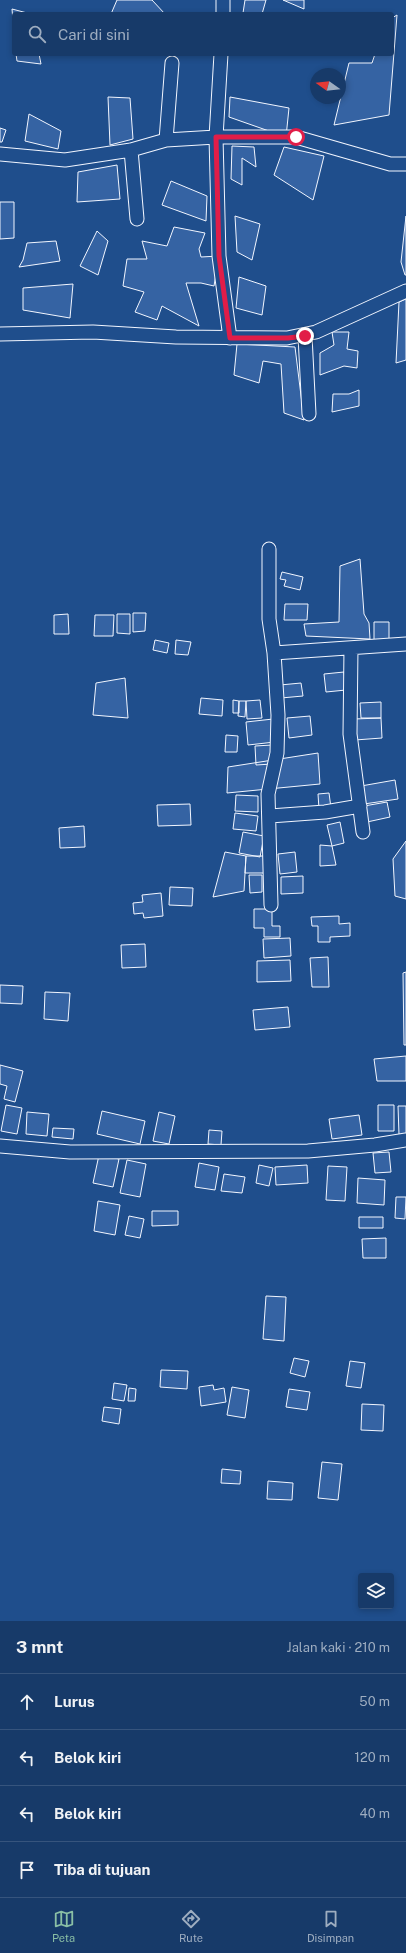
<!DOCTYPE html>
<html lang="id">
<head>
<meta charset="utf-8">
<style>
  body { margin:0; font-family:"Public Sans",sans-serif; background:#20416f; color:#f1f3f6 }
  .controls { position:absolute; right:12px; bottom:12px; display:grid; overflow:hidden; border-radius:4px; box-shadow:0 2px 6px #0003 }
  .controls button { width:36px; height:36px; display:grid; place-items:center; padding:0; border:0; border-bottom:1px solid #36547d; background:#173a69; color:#f1f3f6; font:20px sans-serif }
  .compass { position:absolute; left:310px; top:68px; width:36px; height:36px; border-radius:50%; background:#173a69; box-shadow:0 2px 6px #0003; rotate:285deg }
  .stop { position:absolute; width:12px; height:12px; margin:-9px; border:3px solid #e11d48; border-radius:50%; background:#fff }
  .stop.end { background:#e11d48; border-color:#fff; box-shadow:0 1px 4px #0008 }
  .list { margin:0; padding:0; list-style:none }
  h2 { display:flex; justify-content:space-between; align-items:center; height:52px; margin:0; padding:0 16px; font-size:17px }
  h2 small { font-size:13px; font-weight:400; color:#9eadc0 }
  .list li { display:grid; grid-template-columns:26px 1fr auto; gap:12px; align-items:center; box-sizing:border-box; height:56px; padding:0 16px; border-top:1px solid #36547d }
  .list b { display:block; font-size:15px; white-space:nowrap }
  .list em { font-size:13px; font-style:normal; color:#9eadc0 }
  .icon { flex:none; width:22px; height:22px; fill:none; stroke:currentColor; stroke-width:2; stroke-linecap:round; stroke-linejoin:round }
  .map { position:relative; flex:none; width:406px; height:1621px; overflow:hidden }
  .search { position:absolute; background:#173a69; box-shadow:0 2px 6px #0003; left:12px; right:12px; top:12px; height:44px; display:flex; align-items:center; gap:10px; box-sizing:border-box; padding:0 14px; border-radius:4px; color:#9eadc0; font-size:15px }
  .sheet { height:276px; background:#173a69 }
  nav { display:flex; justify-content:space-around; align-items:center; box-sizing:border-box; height:56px; border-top:1px solid #36547d; background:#173a69; font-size:11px; color:#9eadc0 }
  nav a { display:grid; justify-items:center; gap:2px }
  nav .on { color:#8abfa5 }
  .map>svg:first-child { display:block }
  .building { fill:#3563a3; stroke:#f2f6ff }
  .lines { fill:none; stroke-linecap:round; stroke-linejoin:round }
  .minor-casing { stroke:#f2f6ff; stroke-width:15 }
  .minor { stroke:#1f4e8c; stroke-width:13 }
  .route { stroke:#e11d48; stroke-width:5 }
</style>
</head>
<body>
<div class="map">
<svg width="406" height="1621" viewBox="0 0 406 1621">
  <rect width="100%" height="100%" fill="#1f4e8c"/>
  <path class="building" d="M 117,0 L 152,0 L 165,14 L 111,14 Z
    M 245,0 L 266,0 L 262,14 L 243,13 Z
    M 283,0 L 304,0 L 304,9 Z
    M 12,9 L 31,14 L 14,14 L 14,33 Z
    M 397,15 L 389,115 L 334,125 L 349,63 L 372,63 L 375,54 L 392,54 L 392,18 Z
    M 16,54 L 39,54 L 41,64 L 17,61 Z
    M 108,97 L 130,98 L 133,139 L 110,145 Z
    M 230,97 L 289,108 L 286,137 L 229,117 Z
    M 29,114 L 61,131 L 58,149 L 25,141 Z
    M 0,128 L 6,130 L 2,142 L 0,142 Z
    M 232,146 L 254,147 L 256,167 L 242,158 L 242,185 L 231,179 Z
    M 284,147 L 324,156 L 313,200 L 274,175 Z
    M 117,165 L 120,199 L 77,202 L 78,172 Z
    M 171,181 L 207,196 L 206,221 L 162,205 Z
    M 0,202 L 14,202 L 14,238 L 0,239 Z
    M 235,216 L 260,224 L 252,260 L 237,252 Z
    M 406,216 L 406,275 L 405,275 L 401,262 Z
    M 174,227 L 205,233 L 199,249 L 201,257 L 219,256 L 214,286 L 201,283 L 186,283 L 199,326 L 162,306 L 157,320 L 135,312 L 144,292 L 123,286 L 127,259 L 147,259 L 142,241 L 167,246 Z
    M 97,231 L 108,241 L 98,275 L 80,266 Z
    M 56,241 L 60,261 L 19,267 L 23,260 L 27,243 Z
    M 239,277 L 266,286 L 262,315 L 236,308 Z
    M 73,284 L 70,318 L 23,310 L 23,288 Z
    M 406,299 L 406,360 L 396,363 L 399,302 Z
    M 332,332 L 349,332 L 347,349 L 358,351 L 357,368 L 344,366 L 320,375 L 320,353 L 334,345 Z
    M 237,344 L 295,347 L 304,420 L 284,413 L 281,364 L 263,361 L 259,383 L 234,375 Z
    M 359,390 L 359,406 L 332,412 L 333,394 L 349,394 Z
    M 360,559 L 364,614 L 369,623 L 370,639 L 306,636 L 304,624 L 339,622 L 340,566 Z
    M 282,572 L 303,577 L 300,590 L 284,586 L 286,580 L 280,579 Z
    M 285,604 L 308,604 L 307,620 L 284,620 Z
    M 133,613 L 146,613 L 145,631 L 133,632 Z
    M 68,614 L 69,634 L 54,634 L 54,615 Z
    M 117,614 L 130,614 L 130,634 L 117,633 Z
    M 95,615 L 114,615 L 113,636 L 94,636 Z
    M 374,622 L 389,622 L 389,640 L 374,641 Z
    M 155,640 L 169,643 L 167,653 L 153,650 Z
    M 176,640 L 191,642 L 188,655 L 175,654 Z
    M 344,672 L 346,690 L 326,692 L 324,674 Z
    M 125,678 L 128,718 L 93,715 L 96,683 Z
    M 301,683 L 303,696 L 281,698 L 280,685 Z
    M 201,698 L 223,700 L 222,716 L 199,714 Z
    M 233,700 L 239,701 L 239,713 L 233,713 Z
    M 260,700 L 262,718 L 247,719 L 246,701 Z
    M 239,701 L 246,701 L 245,717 L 238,716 Z
    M 381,702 L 381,718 L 361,718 L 360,703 Z
    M 310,716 L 312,735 L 289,738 L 287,718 Z
    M 381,718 L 382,738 L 355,740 L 354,719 Z
    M 273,719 L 275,742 L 248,745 L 246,722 Z
    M 226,735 L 238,736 L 237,752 L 225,752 Z
    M 272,745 L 272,764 L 256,765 L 255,746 Z
    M 318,753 L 320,784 L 227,793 L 228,767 Z
    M 395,780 L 398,799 L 364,804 L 361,786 Z
    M 329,793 L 331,808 L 319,809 L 318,794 Z
    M 236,795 L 258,796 L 258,812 L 235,811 Z
    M 387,802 L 390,817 L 367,822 L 364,806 Z
    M 190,804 L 191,825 L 158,826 L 157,805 Z
    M 235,813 L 258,816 L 256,831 L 233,829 Z
    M 340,822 L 344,843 L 332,846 L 327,825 Z
    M 84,826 L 85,847 L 60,848 L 59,828 Z
    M 243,832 L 264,836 L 260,857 L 239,853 Z
    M 406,841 L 406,899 L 395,896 L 393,859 Z
    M 320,845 L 332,846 L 336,865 L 320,866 Z
    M 225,852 L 246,856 L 244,891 L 213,897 Z
    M 295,852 L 297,872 L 280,874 L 278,854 Z
    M 246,856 L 267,856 L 266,873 L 245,873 Z
    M 249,875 L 262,875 L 262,892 L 250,893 Z
    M 303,876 L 303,893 L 281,894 L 281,877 Z
    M 170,887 L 193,888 L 192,906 L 169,905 Z
    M 161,893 L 163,916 L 144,918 L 143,913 L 134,914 L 133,903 L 143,902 L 142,895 Z
    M 254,909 L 272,909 L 272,926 L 280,926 L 280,937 L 264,937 L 264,928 L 254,928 Z
    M 339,916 L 339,924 L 350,923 L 350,936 L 330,937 L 330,942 L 318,942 L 318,926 L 312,926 L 311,917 Z
    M 290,938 L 291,956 L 264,958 L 263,939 Z
    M 145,944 L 146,967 L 122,968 L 121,945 Z
    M 328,957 L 329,987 L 312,987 L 310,958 Z
    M 290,960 L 291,981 L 257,982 L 257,961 Z
    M 406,972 L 406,1045 L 404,1045 L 403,973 Z
    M 0,985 L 23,986 L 22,1004 L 0,1003 Z
    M 45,992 L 70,993 L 68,1021 L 44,1019 Z
    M 288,1007 L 290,1027 L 255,1030 L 253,1010 Z
    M 406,1056 L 406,1081 L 377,1081 L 374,1059 Z
    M 0,1065 L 23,1071 L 15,1102 L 4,1099 L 7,1086 L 0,1084 Z
    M 6,1105 L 22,1108 L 17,1134 L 1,1131 Z
    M 378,1105 L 394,1105 L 394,1131 L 378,1131 Z
    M 398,1106 L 406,1106 L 406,1135 L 399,1135 Z
    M 102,1111 L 145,1121 L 140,1144 L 97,1134 Z
    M 27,1112 L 49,1114 L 47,1136 L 26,1134 Z
    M 159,1112 L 175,1116 L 169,1144 L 153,1141 Z
    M 359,1115 L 362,1135 L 332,1139 L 329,1119 Z
    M 53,1128 L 74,1129 L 73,1139 L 52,1137 Z
    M 209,1130 L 222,1131 L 221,1145 L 208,1144 Z
    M 389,1152 L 391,1172 L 375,1173 L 373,1153 Z
    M 99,1155 L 119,1159 L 113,1187 L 93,1183 Z
    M 127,1160 L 146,1164 L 140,1197 L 120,1193 Z
    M 199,1163 L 219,1167 L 215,1190 L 195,1187 Z
    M 259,1165 L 273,1168 L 269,1186 L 256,1183 Z
    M 307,1165 L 308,1183 L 276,1185 L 275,1167 Z
    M 328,1166 L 347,1167 L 345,1201 L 326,1200 Z
    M 224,1174 L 245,1177 L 242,1193 L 221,1191 Z
    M 358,1178 L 385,1180 L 384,1205 L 357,1203 Z
    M 396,1197 L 406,1197 L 405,1219 L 395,1218 Z
    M 98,1201 L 120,1205 L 115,1235 L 94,1231 Z
    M 152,1211 L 178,1211 L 178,1225 L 152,1226 Z
    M 129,1216 L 144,1219 L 140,1238 L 125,1235 Z
    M 359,1217 L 383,1217 L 383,1228 L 359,1228 Z
    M 386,1238 L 386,1258 L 363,1258 L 362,1239 Z
    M 266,1296 L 286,1297 L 284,1341 L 263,1339 Z
    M 294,1358 L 309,1361 L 305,1377 L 290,1373 Z
    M 350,1361 L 365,1363 L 361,1388 L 346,1386 Z
    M 161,1370 L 188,1371 L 187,1389 L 160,1387 Z
    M 114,1383 L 127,1385 L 124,1401 L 112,1399 Z
    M 213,1385 L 214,1390 L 224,1388 L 226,1402 L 201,1406 L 199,1387 Z
    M 232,1387 L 249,1390 L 245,1418 L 227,1415 Z
    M 129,1388 L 136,1389 L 135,1401 L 128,1401 Z
    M 289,1389 L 310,1392 L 307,1410 L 286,1407 Z
    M 362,1404 L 384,1405 L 383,1431 L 361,1430 Z
    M 104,1407 L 121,1409 L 119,1424 L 102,1421 Z
    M 322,1462 L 342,1464 L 338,1500 L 318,1498 Z
    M 222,1469 L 241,1471 L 240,1484 L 221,1483 Z
    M 268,1481 L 293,1483 L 292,1500 L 267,1499 Z"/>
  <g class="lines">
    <g class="minor-casing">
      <path id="minor" d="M 223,14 L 223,0
        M 221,54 L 216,137 L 219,256 L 230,338
        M 166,140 L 172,63
        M 131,150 L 137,219
        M 0,154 L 65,160 L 131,150 L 166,140 L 216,137 L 296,137 L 390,164 L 406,164
        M 0,334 L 93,332 L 176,337 L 287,338 L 316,332 L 406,291
        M 305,336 L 309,414
        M 269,549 L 269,619 L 274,653 L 278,715 L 277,753 L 268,794 L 271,905
        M 351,648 L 350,734 L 363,832
        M 274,653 L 406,644
        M 270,816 L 325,812 L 360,806
        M 0,1146 L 70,1152 L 308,1151 L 375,1145 L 406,1140"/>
    </g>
    <use href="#minor" class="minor"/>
  </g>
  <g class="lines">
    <path class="route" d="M 296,137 L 216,137 L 219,256 L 230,338 L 288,338 L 305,336"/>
  </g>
</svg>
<div class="controls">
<button><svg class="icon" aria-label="layers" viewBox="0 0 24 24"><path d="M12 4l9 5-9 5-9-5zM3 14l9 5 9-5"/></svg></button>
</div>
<svg class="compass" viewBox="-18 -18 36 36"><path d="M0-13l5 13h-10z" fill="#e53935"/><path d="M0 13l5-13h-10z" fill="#9eadc0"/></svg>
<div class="stop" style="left:296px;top:137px"></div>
<div class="stop end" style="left:305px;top:336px"></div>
<div class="search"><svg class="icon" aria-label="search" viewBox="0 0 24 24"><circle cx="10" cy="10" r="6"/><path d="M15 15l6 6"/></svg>Cari di sini</div>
</div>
<section class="sheet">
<h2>3 mnt<small>Jalan kaki · 210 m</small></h2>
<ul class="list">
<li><svg class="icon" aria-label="ahead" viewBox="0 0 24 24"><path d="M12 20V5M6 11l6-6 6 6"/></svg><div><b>Lurus</b></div><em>50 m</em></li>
<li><svg class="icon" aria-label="left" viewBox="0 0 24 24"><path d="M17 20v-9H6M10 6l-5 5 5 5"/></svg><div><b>Belok kiri</b></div><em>120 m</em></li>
<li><svg class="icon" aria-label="left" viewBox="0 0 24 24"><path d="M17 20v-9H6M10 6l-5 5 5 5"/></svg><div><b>Belok kiri</b></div><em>40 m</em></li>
<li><svg class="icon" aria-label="arrive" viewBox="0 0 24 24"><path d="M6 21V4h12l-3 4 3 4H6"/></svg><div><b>Tiba di tujuan</b></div></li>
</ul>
</section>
<nav>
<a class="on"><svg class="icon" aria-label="map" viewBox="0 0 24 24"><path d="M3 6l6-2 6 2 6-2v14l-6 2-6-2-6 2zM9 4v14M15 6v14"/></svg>Peta</a>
<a><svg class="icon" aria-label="directions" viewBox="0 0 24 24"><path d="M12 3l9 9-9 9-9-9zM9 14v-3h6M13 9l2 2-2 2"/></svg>Rute</a>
<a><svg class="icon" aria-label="saved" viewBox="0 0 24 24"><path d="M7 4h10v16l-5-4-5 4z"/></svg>Disimpan</a>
</nav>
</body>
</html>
